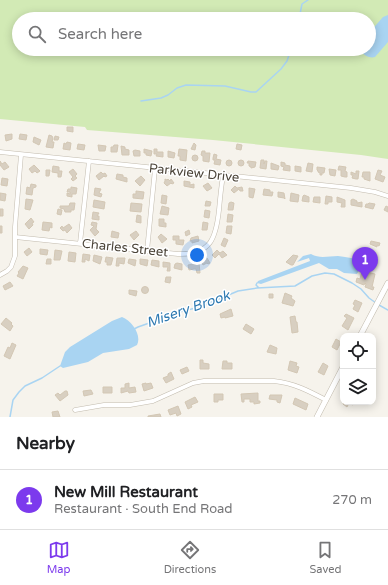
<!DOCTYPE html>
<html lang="en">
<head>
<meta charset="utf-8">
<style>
  body { margin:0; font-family:"Varela Round",sans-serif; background:#f6f6f6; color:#202124 }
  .controls { position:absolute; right:12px; bottom:12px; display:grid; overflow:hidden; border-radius:8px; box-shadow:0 2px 10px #0003 }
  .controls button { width:36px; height:36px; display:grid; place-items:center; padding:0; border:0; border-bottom:1px solid #e0e0e0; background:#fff; color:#202124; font:20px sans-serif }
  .you { position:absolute; left:197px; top:255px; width:14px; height:14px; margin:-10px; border:3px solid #fff; border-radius:50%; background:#1a73e8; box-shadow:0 0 0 6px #1a73e833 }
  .badge { display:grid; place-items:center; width:26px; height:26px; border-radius:50%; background:#7c3aed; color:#fff; font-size:13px; font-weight:700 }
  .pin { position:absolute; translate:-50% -33px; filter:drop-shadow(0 1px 2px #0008) }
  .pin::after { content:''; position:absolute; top:21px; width:14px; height:12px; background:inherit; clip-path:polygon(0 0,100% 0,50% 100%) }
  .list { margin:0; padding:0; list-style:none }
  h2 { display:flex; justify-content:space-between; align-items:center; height:52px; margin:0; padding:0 16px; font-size:17px }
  h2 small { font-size:13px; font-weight:400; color:#757577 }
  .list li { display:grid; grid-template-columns:26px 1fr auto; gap:12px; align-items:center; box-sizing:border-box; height:60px; padding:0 16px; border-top:1px solid #e0e0e0 }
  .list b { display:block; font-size:15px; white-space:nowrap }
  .list p { margin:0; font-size:13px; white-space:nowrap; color:#757577 }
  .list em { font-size:13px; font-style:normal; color:#757577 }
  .icon { flex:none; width:22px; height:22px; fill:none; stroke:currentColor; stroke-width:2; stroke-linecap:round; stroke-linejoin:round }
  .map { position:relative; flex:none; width:388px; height:417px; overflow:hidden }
  .search { position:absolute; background:#fff; box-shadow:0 2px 10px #0003; left:12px; right:12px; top:12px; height:44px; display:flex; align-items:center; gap:10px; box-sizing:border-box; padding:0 14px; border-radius:22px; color:#757577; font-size:15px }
  .sheet { height:112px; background:#fff }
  nav { display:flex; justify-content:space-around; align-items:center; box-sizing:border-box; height:56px; border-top:1px solid #e0e0e0; background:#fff; font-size:11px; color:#757577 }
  nav a { display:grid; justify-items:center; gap:2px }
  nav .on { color:#7c3aed }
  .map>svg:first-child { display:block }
  .green { fill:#d2eab5; fill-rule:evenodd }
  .water { fill:#a9d4f2 }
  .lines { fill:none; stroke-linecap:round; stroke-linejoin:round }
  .stream { stroke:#a9d4f2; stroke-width:1.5 }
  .building { fill:#d8cfc1; stroke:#d3c7b4 }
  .minor-casing { stroke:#c2bbae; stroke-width:5 }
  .tertiary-casing { stroke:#c2bbae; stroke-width:6 }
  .minor { stroke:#fff; stroke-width:4 }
  .tertiary { stroke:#fff; stroke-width:5 }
  .labels { text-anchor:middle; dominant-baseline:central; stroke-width:3; stroke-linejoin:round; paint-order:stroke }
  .street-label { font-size:13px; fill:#4b4439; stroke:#fff }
  .water-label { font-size:14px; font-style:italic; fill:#2e7ab2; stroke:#fff }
</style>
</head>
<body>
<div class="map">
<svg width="388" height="417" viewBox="0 0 388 417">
  <rect width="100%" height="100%" fill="#f6f3ec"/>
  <path class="green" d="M 0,0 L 388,0 L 388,159 L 361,155 L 213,140 L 87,130 L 85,127 L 0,119 ZM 19,19 L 369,19 L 369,49 L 19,49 Z"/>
  <path class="water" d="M 388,15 L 388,42 L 375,57 C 369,59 362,54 359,49 L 369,49 L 369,33 L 383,17 Z
    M 311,254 C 320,259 328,256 338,256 C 347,257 358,259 367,262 L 373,259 C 376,261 377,265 374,268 L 363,268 L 364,264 L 362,264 L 357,274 L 344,273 L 337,269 L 329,269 L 319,263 L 261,284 L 257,283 L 258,281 L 310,261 L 309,258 L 297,262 L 303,256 Z
    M 122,317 C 132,321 142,335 137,345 L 129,349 L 103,353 L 88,362 L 63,368 L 60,366 L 65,352 L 70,347 L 112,321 Z"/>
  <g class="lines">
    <path class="stream" d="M 299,19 L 302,4 L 308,0
      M 141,101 L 161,98 L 168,95 L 177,88 L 186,85 L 225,86 L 251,92 L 256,92 L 281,69 L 287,61 L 291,49
      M 257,283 L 256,285 L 259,288
      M 379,305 L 388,310
      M 134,329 L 138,327 L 183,311 L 200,307 L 238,291 L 257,288 L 295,286 L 312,276 L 325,273 L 334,274 L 352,283 L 361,289 L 369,298 L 376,303
      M 10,417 L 13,400 L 19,392 L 25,386 L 42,378 L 60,366"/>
  </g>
  <path class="building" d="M 67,127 L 73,127 L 73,132 L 67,131 Z
    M 12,134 L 12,139 L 6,141 L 5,135 Z
    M 20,134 L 27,135 L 26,140 L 19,139 Z
    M 49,135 L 52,136 L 53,138 L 52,142 L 54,142 L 53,148 L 46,147 Z
    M 55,136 L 59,137 L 58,140 L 54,140 Z
    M 34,137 L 41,140 L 39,145 L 33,142 Z
    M 67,142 L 71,143 L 70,150 L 63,149 L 64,143 L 66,144 Z
    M 194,143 L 196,145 L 195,150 L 191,149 Z
    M 78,144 L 85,145 L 84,150 L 77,149 Z
    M 237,144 L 242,145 L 241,150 L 236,149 Z
    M 98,145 L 106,146 L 105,151 L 99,151 Z
    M 114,145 L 118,145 L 117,152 L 111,152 L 111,147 L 113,147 Z
    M 121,146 L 125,147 L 125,149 L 129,150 L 129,155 L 122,155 Z
    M 144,149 L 152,151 L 151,156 L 146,155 L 146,153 L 144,153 Z
    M 154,149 L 157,149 L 157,152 L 163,152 L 163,157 L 156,156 L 157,154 L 154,154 Z
    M 179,149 L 187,150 L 186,161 L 180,160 L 180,156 L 178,156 Z
    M 135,150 L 140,151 L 140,156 L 134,156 L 133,151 Z
    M 168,151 L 175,153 L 174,158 L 168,157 Z
    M 202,151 L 205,151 L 205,153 L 210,153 L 209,162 L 203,161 L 203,156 L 201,155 Z
    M 214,154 L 217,155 L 216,159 L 221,160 L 220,165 L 214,164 L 215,160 L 213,160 L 213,158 Z
    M192 158a3 3 0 1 1 6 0a3 3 0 1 1-6 0Z
    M238 163a3 3 0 1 1 6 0a3 3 0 1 1-6 0Z
    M 261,160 L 264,160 L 264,164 L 265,161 L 267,161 L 266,169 L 260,168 Z
    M226 163a3 3 0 1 1 6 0a3 3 0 1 1-6 0Z
    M 0,161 L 2,164 L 5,162 L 9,167 L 4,170 L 0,165 Z
    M 248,161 L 256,162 L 255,167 L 251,168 L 251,167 L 249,166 L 249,163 L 247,163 Z
    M 281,162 L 285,163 L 285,165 L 290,166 L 290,171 L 283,170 L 284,167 L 281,166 Z
    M 271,163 L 279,166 L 278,170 L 271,169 Z
    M 308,163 L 313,164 L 312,172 L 306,171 Z
    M 34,165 L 40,171 L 37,173 L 35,171 L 32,173 L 29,169 Z
    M 53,166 L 59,167 L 59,171 L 62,171 L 61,177 L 58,177 L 58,173 L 52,172 Z
    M 295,166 L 301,167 L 301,172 L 295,171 Z
    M 339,166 L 346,167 L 345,171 L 347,172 L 347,177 L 345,177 L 341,176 L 341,170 L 338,170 Z
    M 317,167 L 325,168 L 324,173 L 322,173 L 322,175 L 320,175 L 320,173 L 318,172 L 318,171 L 317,170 Z
    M 73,169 L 77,174 L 75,176 L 77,178 L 73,181 L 71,179 L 73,177 L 69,172 Z
    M 329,169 L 336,170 L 335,176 L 330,175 Z
    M 46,170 L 50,170 L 49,176 L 46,176 Z
    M 378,170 L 382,171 L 380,175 L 385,177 L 383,182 L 375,179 Z
    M 356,171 L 359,171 L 358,179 L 356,179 L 352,178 L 353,175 L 351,175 L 351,172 L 356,174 Z
    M 101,172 L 103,174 L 105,173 L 107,176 L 105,177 L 104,176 L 99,180 L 96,176 Z
    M 363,172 L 370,172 L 370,181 L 364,179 L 364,177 L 362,177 Z
    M 117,174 L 123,175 L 123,177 L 127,178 L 127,182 L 116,179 Z
    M 141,176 L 145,180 L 140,186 L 135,181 Z
    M 2,178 L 8,179 L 7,186 L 1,185 Z
    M 165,179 L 167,180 L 168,179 L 170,181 L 171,179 L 174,183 L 172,184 L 171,183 L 167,186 L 164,183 L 165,181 Z
    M 184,181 L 190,182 L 190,185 L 194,184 L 194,188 L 184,186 Z
    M 208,183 L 212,188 L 207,191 L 203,186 Z
    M 31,184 L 36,185 L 36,187 L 33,188 L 32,195 L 26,194 L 27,187 L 30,188 Z
    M 235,186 L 237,188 L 242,187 L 243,191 L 240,191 L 239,189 L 234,193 L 231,190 Z
    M 71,187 L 77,188 L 76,194 L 72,194 L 72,197 L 67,196 L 67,193 L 70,194 L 70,192 L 67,192 L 68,189 L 71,189 Z
    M 95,188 L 101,189 L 99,193 L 102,194 L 101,197 L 94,195 Z
    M 249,188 L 255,189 L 253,198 L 249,197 Z
    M 264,189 L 270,190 L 270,192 L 273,192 L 272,196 L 263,195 Z
    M 136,191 L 144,192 L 143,199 L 133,198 L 133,194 L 136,194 Z
    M 278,192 L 284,193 L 285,199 L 284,198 L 278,197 Z
    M 0,193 L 6,194 L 5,201 L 0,200 Z
    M 291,193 L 299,195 L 298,202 L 290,201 Z
    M 162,195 L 167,196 L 166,204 L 161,203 Z
    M 304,195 L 309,197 L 309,202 L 302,201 L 303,196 Z
    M 326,196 L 332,197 L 332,202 L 328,202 L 328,204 L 325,204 Z
    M 314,197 L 320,197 L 320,203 L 313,202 Z
    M 337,197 L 345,200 L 345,207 L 341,207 L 342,203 L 337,202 Z
    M 26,199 L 33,200 L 30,210 L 25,209 Z
    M 353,199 L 357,201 L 357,203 L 362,202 L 362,207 L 351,205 L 351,200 Z
    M 94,200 L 105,202 L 104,209 L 93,207 Z
    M 206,201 L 211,202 L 210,206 L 205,206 Z
    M 231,202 L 234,203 L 233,210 L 228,210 L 229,203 Z
    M 70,203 L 75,203 L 74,210 L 71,210 L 71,212 L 65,212 L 64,209 L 60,208 L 60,206 L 69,206 Z
    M 131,203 L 142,204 L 141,212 L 130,211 Z
    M 369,203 L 375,204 L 373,209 L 365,207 L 366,204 L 368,204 Z
    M 162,206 L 169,208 L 168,215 L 160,214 Z
    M 386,206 L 388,207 L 388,212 L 384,210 Z
    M 0,209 L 3,209 L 3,216 L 0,216 Z
    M 58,209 L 62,210 L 61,215 L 57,214 Z
    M 205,210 L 210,211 L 209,218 L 204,217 Z
    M 93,212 L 99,213 L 97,216 L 99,216 L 99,220 L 92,219 Z
    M 228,214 L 233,215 L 232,222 L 227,222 Z
    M 137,215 L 141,216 L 141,223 L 136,222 Z
    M 31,218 L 34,222 L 32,223 L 33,225 L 29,229 L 25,224 Z
    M 159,219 L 164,219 L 164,223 L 166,223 L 166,227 L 159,226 Z
    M 43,222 L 52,223 L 52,228 L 50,227 L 49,231 L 42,230 Z
    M 92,222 L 97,223 L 96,229 L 99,232 L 95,236 L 90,230 L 94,226 L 91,225 Z
    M 203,222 L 208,223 L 207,230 L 202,230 Z
    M 69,224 L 72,228 L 67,233 L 65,230 L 63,231 L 60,228 L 62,226 L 63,228 Z
    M 0,226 L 2,226 L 2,233 L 0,233 Z
    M 227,226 L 232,226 L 231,234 L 226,233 Z
    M 189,230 L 190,234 L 186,236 L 185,232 Z
    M 112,231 L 119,233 L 118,238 L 111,237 Z
    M 136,231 L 139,235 L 134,240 L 130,235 Z
    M 161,234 L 167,239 L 162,243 L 158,237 Z
    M 173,236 L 179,236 L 179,240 L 184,240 L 183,245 L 176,244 L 176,240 L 173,240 Z
    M 198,236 L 199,241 L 192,243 L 192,241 L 190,241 L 191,238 Z
    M 224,238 L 228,240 L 225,247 L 221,245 Z
    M 371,241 L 380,243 L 379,246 L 377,245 L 377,247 L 370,244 Z
    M 29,248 L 32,252 L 27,256 L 24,252 Z
    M 40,249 L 48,250 L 47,255 L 40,254 Z
    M 55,250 L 62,251 L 60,260 L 54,260 Z
    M 217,250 L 220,253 L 223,251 L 227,255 L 222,258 L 219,254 L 215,258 L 212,255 Z
    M 69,252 L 76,253 L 75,262 L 68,261 Z
    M 83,254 L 90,255 L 89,261 L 85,259 L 85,262 L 82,262 Z
    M 94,255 L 102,257 L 100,264 L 93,261 Z
    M 293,255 L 298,256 L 293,265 L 291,265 L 286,262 Z
    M 106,257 L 113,258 L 111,265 L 107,265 L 107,262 L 105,262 Z
    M 117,258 L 125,258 L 124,264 L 119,263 L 119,266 L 116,266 Z
    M 207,258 L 210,263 L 208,264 L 207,263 L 203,265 L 201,261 Z
    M 47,259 L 51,259 L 51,264 L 46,264 Z
    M 129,259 L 136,260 L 135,266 L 128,263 Z
    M 140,259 L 148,260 L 147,266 L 140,264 Z
    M 152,260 L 159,261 L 159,267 L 151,265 Z
    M 163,262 L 170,263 L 170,271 L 167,271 L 168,267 L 163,267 Z
    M 177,263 L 182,264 L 182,270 L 174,268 L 175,264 Z
    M 199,263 L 200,273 L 197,273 L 196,269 L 194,269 L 189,270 L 188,265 Z
    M 23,266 L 28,268 L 23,279 L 17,276 L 19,273 L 18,272 Z
    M 362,271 L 375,274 L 372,287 L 374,287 L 373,290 L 365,287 L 366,284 L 365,283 L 364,285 L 356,282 L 357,278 L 360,279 Z
    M 166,277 L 171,277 L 170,283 L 165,282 Z
    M 10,282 L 13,286 L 5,290 L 3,286 Z
    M141.5 290a3.5 3.5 0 1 1 7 0a3.5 3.5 0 1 1-7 0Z
    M 129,290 L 137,291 L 136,296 L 129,294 Z
    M 285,293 L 292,296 L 291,298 L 295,301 L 293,306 L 282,303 Z
    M 269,294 L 273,294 L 273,298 L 269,298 Z
    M 355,300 L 362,303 L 358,312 L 353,309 L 355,305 L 353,304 Z
    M 231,309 L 233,316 L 225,318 L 225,317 L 221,318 L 220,314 Z
    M 346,314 L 354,318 L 348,330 L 342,326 L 347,318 L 344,316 Z
    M 295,316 L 296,322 L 297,322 L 298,332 L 292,333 L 290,317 Z
    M 6,318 L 12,323 L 11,324 L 13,326 L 10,331 L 1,324 Z
    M 246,324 L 254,329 L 251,334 L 243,329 Z
    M 336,339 L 341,342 L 337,350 L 332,347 Z
    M 12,343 L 16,345 L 10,359 L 4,356 L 8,347 L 10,348 Z
    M 270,345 L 277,348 L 276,354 L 267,352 Z
    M 200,360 L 203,360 L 203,363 L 209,364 L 209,369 L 200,369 Z
    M 223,361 L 227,361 L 227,363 L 232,363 L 232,369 L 222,369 Z
    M 290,361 L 297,363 L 296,366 L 299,367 L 297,373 L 288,370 Z
    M 323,363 L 328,366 L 324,375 L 318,372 Z
    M 187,367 L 189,371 L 182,374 L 180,370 Z
    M 171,372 L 174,379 L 166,383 L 163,378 L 168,376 L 168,374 Z
    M 129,383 L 129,388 L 135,387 L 136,392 L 129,393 L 128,391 L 121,393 L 121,388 L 125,388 L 125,384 Z
    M 146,383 L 146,384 L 151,383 L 153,388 L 144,391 L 142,384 Z
    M 103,387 L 112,387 L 112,393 L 103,393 Z
    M 91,390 L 93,394 L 84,396 L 83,391 Z
    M 65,391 L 67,391 L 68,395 L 60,401 L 55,395 L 58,393 L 60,395 Z
    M 258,393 L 258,401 L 260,401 L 260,403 L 254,404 L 254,402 L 250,402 L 250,399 L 244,399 L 244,402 L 242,402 L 241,394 Z
    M 214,394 L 223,394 L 223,400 L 218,400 L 218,402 L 214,402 Z
    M 270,395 L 282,395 L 280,403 L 277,402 L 277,400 L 269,399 Z
    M 195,397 L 198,402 L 191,405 L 192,407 L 188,409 L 185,402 Z
    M 295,398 L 308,404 L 306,410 L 293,404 Z
    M 344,402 L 354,402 L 353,405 L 349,403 L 347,407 L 343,404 Z
    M 178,406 L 181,414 L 177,416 L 176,413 L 170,415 L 168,410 Z
    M 58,411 L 60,417 L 53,417 L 52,412 Z
    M 160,414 L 161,417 L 148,417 L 148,416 Z"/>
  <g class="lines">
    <g class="minor-casing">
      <path id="minor" d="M 0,152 L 351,188 L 375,192 L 388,196
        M 15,237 L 178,254 C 211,255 216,238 219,210 C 220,199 221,187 223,176
        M 80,243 L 89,161
        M 147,251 L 155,169
        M 0,275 L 7,271 L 11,267 L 15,256 L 15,227 L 21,155
        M 75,410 L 104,405 L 130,405 L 153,401 L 193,383 L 204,381 L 274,381 C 294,383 309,391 326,400"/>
    </g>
    <g class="tertiary-casing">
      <path id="tertiary" d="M 360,336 L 388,283
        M 317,417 L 343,367"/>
    </g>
    <use href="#minor" class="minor"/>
    <use href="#tertiary" class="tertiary"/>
  </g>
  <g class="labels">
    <g class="street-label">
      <text transform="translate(194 173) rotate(6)">Parkview Drive</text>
      <text transform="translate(125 248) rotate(6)">Charles Street</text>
    </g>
    <g class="water-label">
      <text transform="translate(188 309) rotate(-19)">Misery Brook</text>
    </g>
  </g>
</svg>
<div class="controls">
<button><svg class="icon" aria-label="locate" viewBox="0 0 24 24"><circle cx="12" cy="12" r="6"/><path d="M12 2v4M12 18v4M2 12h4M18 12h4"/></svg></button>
<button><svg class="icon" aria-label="layers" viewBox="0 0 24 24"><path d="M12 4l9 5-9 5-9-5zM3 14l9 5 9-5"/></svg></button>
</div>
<div class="you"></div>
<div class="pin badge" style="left:365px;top:280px">1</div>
<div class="search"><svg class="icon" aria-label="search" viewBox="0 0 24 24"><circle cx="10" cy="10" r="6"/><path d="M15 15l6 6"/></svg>Search here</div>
</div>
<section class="sheet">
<h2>Nearby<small></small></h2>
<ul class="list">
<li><span class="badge">1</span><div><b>New Mill Restaurant</b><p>Restaurant · South End Road</p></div><em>270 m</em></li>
</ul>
</section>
<nav>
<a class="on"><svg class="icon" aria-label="map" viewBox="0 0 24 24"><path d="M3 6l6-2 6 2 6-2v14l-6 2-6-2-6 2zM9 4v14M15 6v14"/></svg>Map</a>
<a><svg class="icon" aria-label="directions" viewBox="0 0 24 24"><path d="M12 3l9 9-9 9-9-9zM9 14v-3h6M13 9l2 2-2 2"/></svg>Directions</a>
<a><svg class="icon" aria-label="saved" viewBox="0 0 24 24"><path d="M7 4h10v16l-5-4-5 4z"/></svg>Saved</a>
</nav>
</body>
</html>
